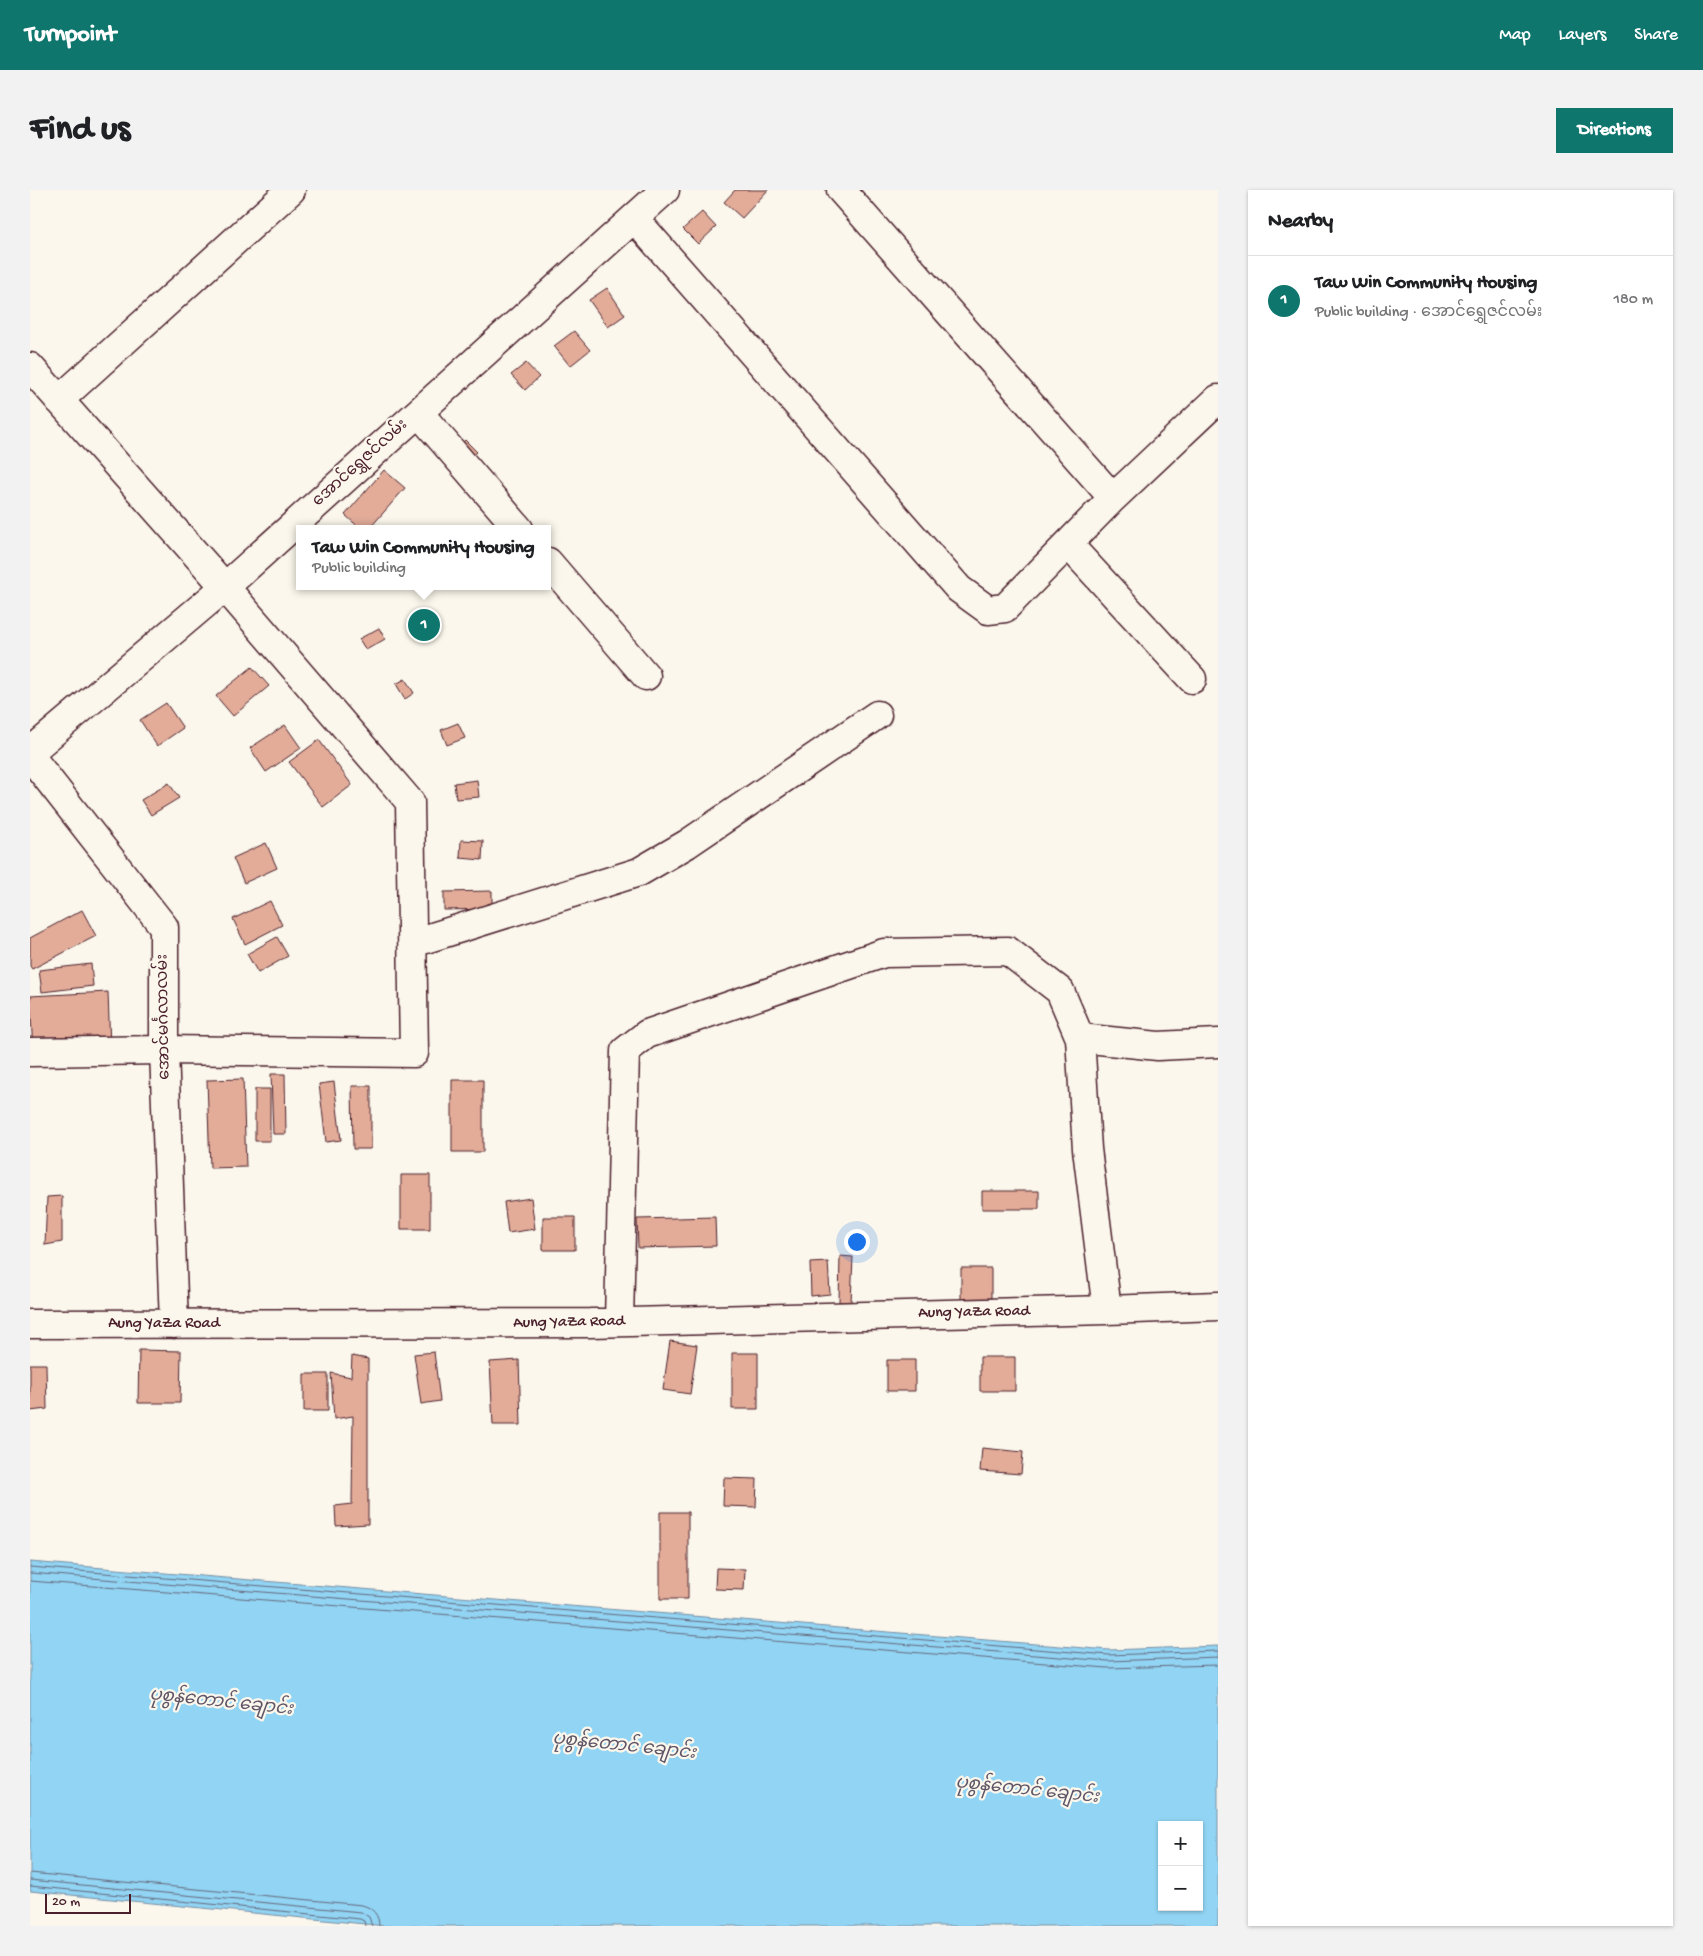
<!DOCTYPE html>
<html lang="en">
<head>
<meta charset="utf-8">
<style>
  body { margin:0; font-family:"Gochi Hand","Noto Sans Myanmar",sans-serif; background:#f2f2f2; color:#202124 }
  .controls { position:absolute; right:15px; bottom:15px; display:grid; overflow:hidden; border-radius:0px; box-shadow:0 1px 4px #0004 }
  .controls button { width:45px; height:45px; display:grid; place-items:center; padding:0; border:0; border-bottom:1px solid #e0e0e0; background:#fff; color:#202124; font:25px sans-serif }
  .scale { position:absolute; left:15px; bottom:12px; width:86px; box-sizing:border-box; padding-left:5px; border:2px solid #4a1f2b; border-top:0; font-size:14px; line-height:18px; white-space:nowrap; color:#4a1f2b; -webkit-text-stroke:4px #fbf7ec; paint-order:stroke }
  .you { position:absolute; left:826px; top:1051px; width:18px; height:18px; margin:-12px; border:4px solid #fff; border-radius:50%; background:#1a73e8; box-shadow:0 0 0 8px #1a73e833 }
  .badge { display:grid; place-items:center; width:32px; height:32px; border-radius:50%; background:#0f766e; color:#fff; font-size:16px; font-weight:700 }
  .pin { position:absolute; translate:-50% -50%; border:2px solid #fff; box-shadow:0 1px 5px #0006 }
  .popup { position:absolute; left:266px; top:335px; width:255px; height:65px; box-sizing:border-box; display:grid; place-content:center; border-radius:0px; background:#fff; filter:drop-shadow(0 1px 4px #0005); font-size:16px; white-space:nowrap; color:#757577 }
  .popup b { font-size:19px; color:#202124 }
  .popup::after { content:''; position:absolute; left:50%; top:100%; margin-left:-10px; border:10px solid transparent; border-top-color:#fff }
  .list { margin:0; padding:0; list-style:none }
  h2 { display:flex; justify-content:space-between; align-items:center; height:65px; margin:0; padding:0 20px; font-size:21px }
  h2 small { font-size:16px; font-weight:400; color:#757577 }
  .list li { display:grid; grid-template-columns:32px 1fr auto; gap:15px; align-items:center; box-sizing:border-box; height:90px; padding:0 20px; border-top:1px solid #e0e0e0 }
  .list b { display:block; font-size:19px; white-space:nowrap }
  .list p { margin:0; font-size:16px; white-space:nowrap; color:#757577 }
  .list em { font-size:16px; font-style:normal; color:#757577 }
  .map { position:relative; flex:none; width:1188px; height:1736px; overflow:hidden; border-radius:0px }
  header { display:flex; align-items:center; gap:30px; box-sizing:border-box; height:70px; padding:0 25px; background:#0f766e; color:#fff }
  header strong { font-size:24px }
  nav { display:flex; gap:28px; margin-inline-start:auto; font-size:18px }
  .intro { display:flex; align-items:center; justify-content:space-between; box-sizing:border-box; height:120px; padding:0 30px }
  h1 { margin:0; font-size:35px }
  .button { padding:12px 22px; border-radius:0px; background:#0f766e; color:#fff; font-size:18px; font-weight:700 }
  main { display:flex; gap:30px; padding:0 30px }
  aside { flex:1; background:#fff; border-radius:0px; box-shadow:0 1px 4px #0004 }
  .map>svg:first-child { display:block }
  .water { fill:#91d4f3; stroke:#758ca3; fill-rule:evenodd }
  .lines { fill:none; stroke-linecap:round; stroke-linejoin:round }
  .shore { stroke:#66677b; stroke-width:1 }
  .building { fill:#e2ac99; stroke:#4a1f2b }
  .street-casing { stroke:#4a1f2b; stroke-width:31 }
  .street { stroke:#fbf7ec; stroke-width:28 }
  .labels { text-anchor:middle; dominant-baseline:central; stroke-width:4.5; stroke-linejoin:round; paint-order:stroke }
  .street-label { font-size:16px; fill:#4a1f2b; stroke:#fbf7ec }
  .water-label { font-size:18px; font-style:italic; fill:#5f5567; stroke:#fbf7ec }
</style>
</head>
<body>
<header>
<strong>Turnpoint</strong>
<nav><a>Map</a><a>Layers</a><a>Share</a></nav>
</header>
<div class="intro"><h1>Find us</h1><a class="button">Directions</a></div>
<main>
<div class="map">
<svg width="1188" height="1736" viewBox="0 0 1188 1736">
  <rect width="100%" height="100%" fill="#fbf7ec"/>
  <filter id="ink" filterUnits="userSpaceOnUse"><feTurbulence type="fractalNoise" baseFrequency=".02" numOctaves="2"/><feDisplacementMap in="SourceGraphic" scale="10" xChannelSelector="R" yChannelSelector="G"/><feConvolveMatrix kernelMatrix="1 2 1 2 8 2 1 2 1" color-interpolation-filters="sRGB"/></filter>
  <g filter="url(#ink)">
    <path class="water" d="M 0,1372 L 1079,1460 L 1188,1456 L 1188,1736 L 355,1736 L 0,1701 ZM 1132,1635 L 1169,1635 L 1169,1717 L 1132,1717 Z"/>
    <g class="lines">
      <path class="shore" d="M 0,1377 L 1079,1465 L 1188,1461
        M 0,1383 L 1078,1471 L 1188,1467
        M 0,1391 L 1077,1478 L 1188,1475
        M 0,1683 L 332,1715 C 343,1718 349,1725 349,1736
        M 0,1690 L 331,1722 L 339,1727 L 342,1736
        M 0,1696 L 330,1729 L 334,1731 L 335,1736"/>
    </g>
    <path class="building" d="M 705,0 L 738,0 L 712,28 L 694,12 Z
      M 672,22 L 686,37 L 668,54 L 653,39 Z
      M 577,98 L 595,125 L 578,137 L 559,110 Z
      M 544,141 L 560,160 L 540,176 L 524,156 Z
      M 496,173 L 509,187 L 495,200 L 481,185 Z
      M 435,250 L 447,262 L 438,271 L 426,259 Z
      M 354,280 L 375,298 L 339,339 L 331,339 L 315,325 Z
      M 349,438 L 355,449 L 336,460 L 329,449 Z
      M 222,477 L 239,496 L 203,526 L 186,506 Z
      M 375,489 L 384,503 L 375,509 L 366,494 Z
      M 136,513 L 153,538 L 127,556 L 110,530 Z
      M 428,533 L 435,548 L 417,555 L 411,540 Z
      M 255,535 L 271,558 L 236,582 L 220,558 Z
      M 289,550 L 322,595 L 293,617 L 259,572 Z
      M 447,590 L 449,607 L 426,609 L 424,593 Z
      M 139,593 L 149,608 L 121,625 L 111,610 Z
      M 431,650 L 453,651 L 452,670 L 430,668 Z
      M 236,653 L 247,678 L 214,693 L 203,668 Z
      M 462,701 L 462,719 L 414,720 L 414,702 Z
      M 240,711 L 252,735 L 215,754 L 203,729 Z
      M 52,720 L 66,746 L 2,779 L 0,776 L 0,748 Z
      M 247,747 L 258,766 L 228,783 L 217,764 Z
      M 61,774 L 63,796 L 12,802 L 9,780 Z
      M 78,802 L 80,858 L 3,862 L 0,806 Z
      M 241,884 L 255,884 L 256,944 L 243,944 Z
      M 213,889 L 216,977 L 180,978 L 177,890 Z
      M 422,890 L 453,890 L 453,962 L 422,962 Z
      M 304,892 L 311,950 L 296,952 L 289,894 Z
      M 322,896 L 341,896 L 341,959 L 323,959 Z
      M 225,899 L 240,899 L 240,951 L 225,951 Z
      M 371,985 L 400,985 L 400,1039 L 371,1039 Z
      M 952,1001 L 1009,1001 L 1009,1019 L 952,1019 Z
      M 32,1006 L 32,1052 L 15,1055 L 17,1007 Z
      M 501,1008 L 505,1039 L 478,1043 L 474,1012 Z
      M 513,1027 L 545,1027 L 545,1060 L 513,1060 Z
      M 685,1027 L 686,1056 L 608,1058 L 607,1029 Z
      M 810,1066 L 823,1067 L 821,1112 L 809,1112 Z
      M 798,1072 L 800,1104 L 781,1106 L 780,1073 Z
      M 931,1078 L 961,1078 L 961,1118 L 931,1118 Z
      M 640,1151 L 667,1155 L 660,1204 L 633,1200 Z
      M 109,1160 L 151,1161 L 150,1213 L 108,1213 Z
      M 404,1162 L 410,1211 L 391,1214 L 384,1164 Z
      M 702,1163 L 728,1163 L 728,1219 L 702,1219 Z
      M 322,1166 L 338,1169 L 338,1334 L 306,1336 L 305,1316 L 322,1314 L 323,1226 L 304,1229 L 301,1183 L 321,1187 Z
      M 950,1167 L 985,1167 L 985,1201 L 950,1201 Z
      M 489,1170 L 491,1235 L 463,1235 L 460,1172 Z
      M 857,1170 L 885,1170 L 885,1201 L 857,1201 Z
      M 0,1174 L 16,1174 L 17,1219 L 0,1221 Z
      M 274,1184 L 298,1184 L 298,1221 L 274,1221 Z
      M 952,1258 L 993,1262 L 991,1284 L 950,1281 Z
      M 694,1288 L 727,1289 L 726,1317 L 693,1316 Z
      M 630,1322 L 658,1322 L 658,1409 L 630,1409 Z
      M 686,1378 L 715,1379 L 714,1400 L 685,1399 Z"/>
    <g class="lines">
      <g class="street-casing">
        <path id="street" d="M 811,0 L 1083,308
          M 604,28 L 929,399 L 958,420 L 975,418 L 1083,308 L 1188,209
          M 0,177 L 195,397 L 380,612 L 384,863 L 134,860 L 0,862
          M 29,210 L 261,0
          M 389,223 L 489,339
          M 1038,354 L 1162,489
          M 518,372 L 616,486
          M 0,562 L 195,397 L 635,0
          M 0,566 L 134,737 L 134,860 L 144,1134
          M 383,753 L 609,682 L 657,654 L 847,525
          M 1050,848 L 1128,856 L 1188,853
          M 589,1132 L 595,861 L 617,844 L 854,763 L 978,761 L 1030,801 L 1050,848 L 1057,959 L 1077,1120 L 1188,1116
          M 0,1134 L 560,1133 L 1077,1120"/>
      </g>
      <use href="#street" class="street"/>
    </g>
  </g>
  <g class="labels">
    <g class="street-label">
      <text transform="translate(331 274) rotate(-42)">အောင်ရွှေဇင်လမ်း</text>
      <text transform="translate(135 827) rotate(-91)">အောင်မင်္ဂလာလမ်း</text>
      <text transform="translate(944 1123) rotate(-1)">Aung YaZa Road</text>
      <text transform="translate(539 1133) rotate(-1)">Aung YaZa Road</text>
      <text x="134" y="1134">Aung YaZa Road</text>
    </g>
    <g class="water-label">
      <text transform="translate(191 1513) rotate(6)">ပုစွန်တောင် ချောင်း</text>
      <text transform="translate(594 1557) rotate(6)">ပုစွန်တောင် ချောင်း</text>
      <text transform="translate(997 1601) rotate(6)">ပုစွန်တောင် ချောင်း</text>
    </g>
  </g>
</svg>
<div class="controls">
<button>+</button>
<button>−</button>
</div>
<div class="scale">20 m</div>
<div class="you"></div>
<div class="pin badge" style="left:394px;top:435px">1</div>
<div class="popup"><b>Taw Win Community Housing</b>Public building</div>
</div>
<aside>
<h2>Nearby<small></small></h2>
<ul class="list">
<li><span class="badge">1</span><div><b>Taw Win Community Housing</b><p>Public building · အောင်ရွှေဇင်လမ်း</p></div><em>180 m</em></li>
</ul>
</aside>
</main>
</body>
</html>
